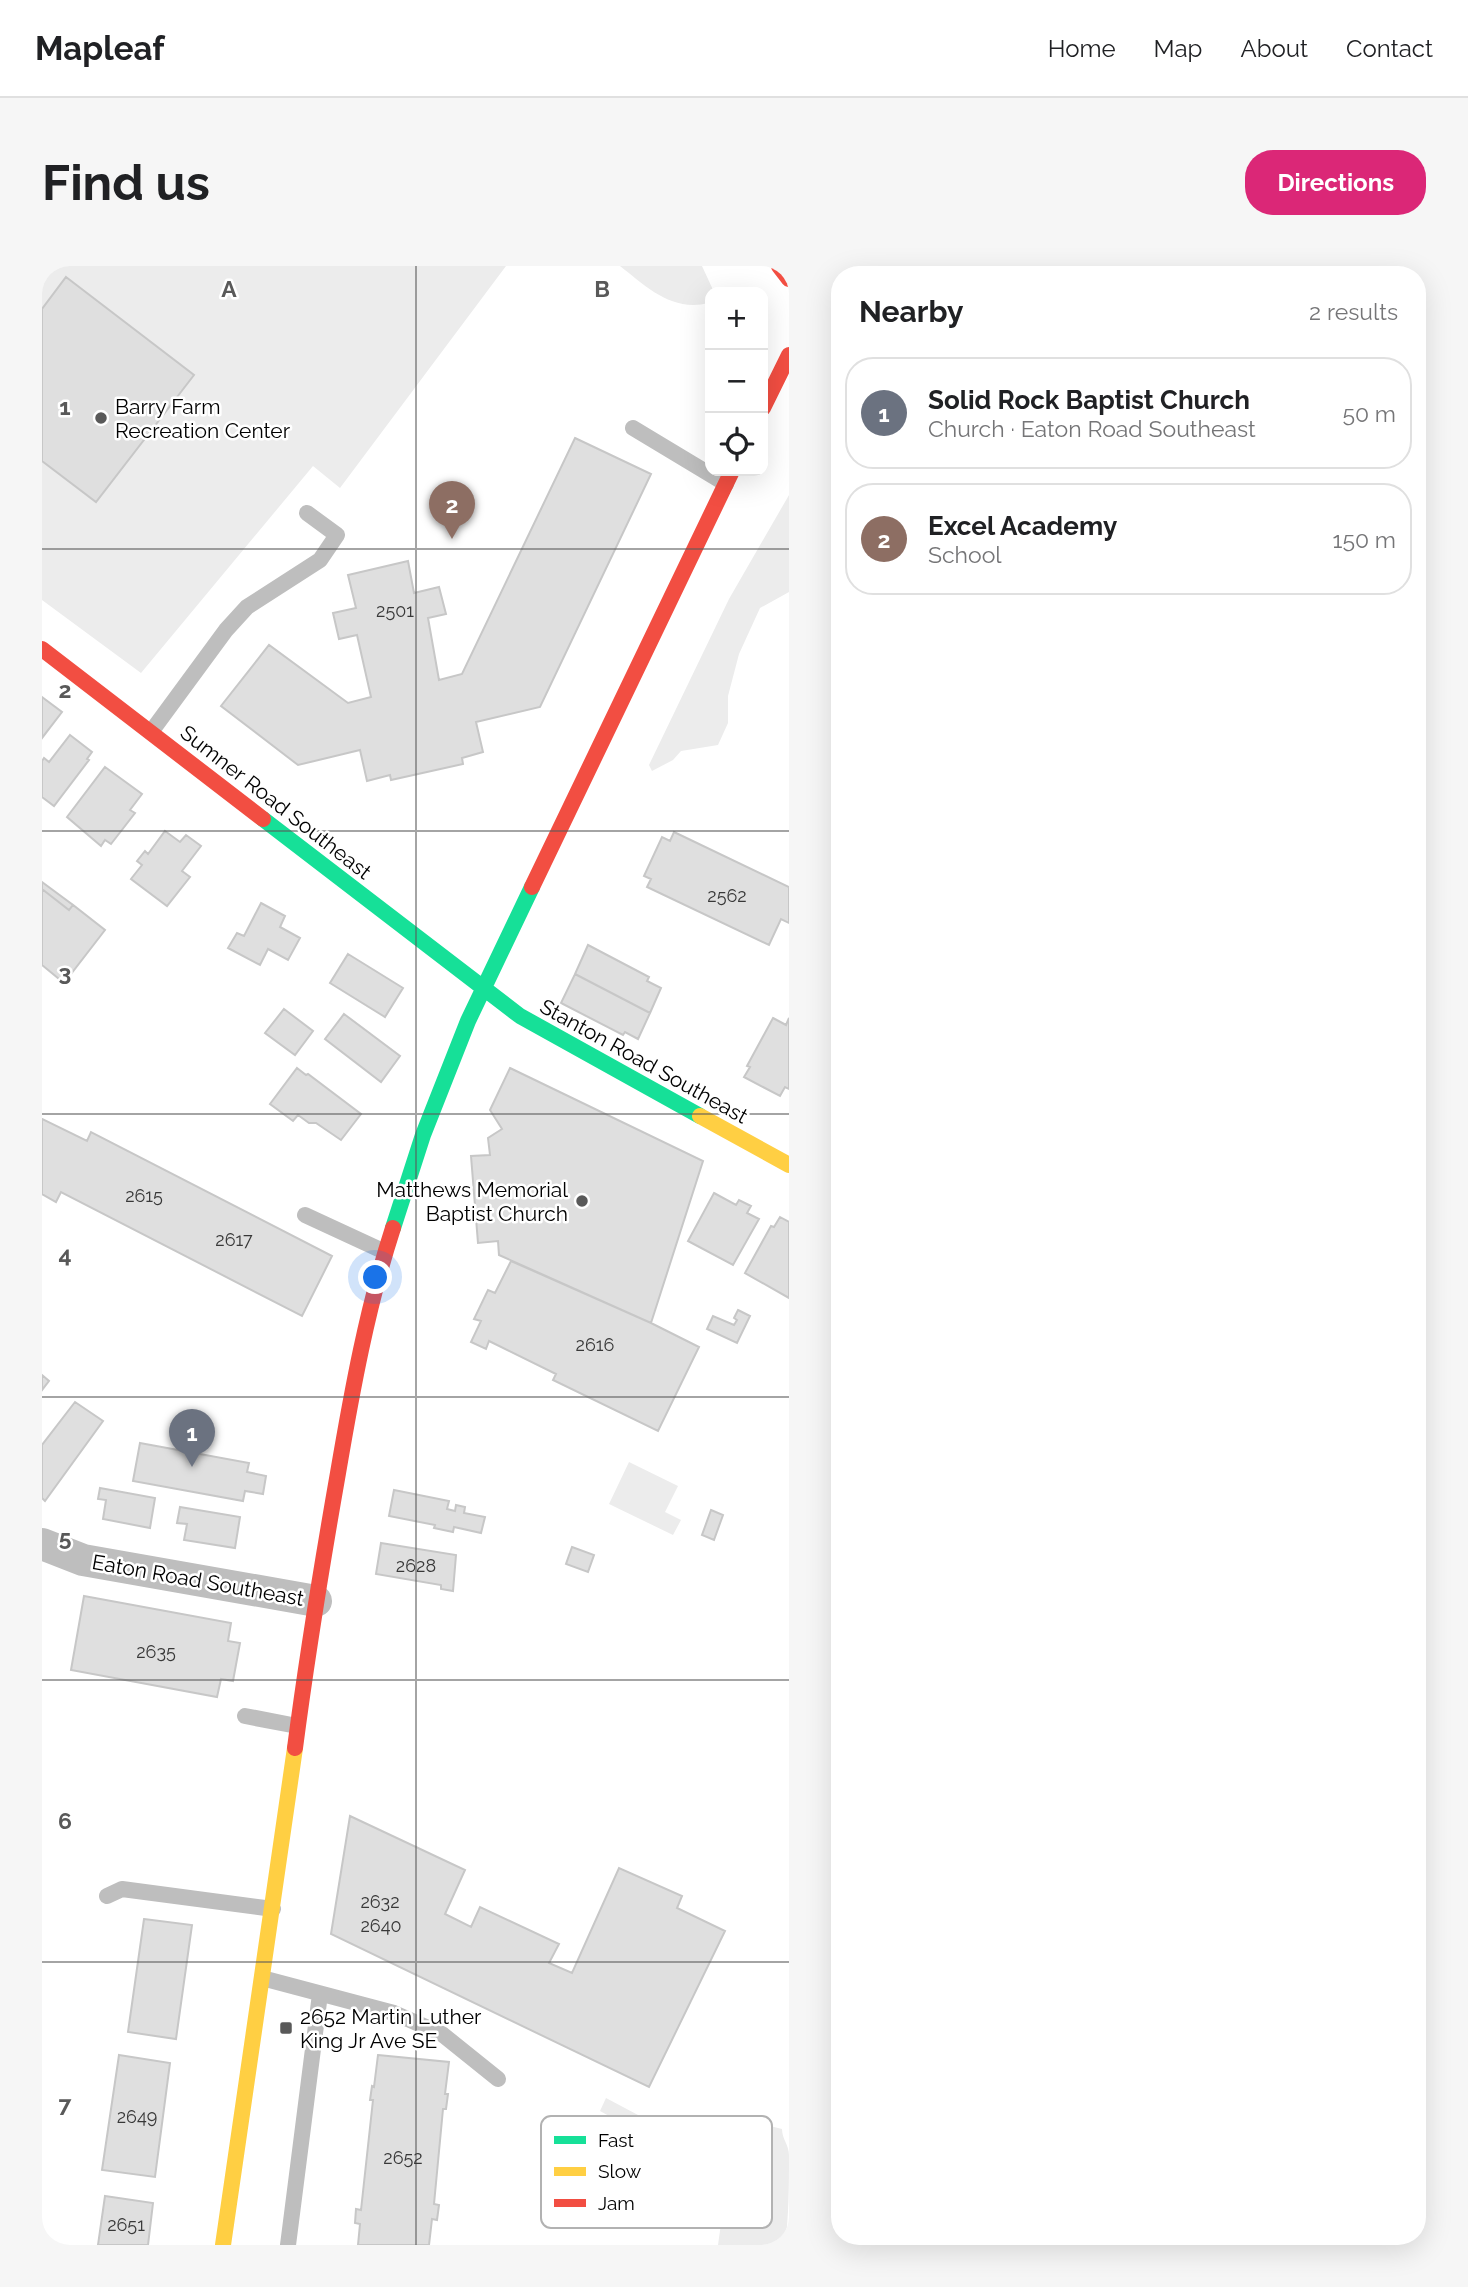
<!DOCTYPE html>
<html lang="en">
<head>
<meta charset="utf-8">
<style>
  body { margin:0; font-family:Raleway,sans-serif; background:#f6f6f6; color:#202124 }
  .controls { position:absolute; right:21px; top:21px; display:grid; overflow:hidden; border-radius:14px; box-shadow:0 7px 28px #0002 }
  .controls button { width:63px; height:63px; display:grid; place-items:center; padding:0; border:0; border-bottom:2px solid #e0e0e0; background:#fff; color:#202124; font:35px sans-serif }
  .you { position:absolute; left:334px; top:1012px; width:24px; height:24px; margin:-18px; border:5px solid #fff; border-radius:50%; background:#1a73e8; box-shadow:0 0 0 10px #1a73e833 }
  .badge { display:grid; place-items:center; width:46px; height:46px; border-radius:50%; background:#db2777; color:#fff; font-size:23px; font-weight:700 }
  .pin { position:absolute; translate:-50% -58px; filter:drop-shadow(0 2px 4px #0008) }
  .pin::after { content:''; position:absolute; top:37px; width:24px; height:21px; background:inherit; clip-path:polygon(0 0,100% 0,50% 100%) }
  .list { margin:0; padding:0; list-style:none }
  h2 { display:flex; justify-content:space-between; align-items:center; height:91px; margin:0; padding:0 28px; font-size:30px }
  h2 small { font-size:23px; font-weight:400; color:#757577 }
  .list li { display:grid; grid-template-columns:46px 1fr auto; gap:21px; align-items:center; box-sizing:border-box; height:112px; margin:0 14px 14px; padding:0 14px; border:2px solid #e0e0e0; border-radius:28px }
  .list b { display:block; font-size:26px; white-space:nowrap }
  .list p { margin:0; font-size:23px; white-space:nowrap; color:#757577 }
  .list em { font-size:23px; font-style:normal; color:#757577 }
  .icon { flex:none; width:38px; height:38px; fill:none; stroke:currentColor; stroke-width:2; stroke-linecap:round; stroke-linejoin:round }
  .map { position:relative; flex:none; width:747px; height:1979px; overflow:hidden; border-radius:28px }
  header { display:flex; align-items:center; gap:42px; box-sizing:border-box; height:98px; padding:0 35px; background:#fff; border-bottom:2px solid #e0e0e0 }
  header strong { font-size:33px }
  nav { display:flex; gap:38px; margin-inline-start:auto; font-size:24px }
  .intro { display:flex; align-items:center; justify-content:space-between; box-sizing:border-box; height:168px; padding:0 42px }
  h1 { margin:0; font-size:49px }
  .button { padding:18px 32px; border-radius:28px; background:#db2777; color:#fff; font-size:24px; font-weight:700 }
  main { display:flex; gap:42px; padding:0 42px }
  aside { flex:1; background:#fff; border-radius:28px; box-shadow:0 7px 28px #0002 }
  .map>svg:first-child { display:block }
  .green { fill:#ececec }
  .building { fill:#dfdfdf; stroke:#c7c7c7; stroke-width:2 }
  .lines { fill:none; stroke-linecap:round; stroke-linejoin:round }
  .lane { stroke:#bebebe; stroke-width:16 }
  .street { stroke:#bebebe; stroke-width:32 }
  .fast { stroke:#16e098; stroke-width:16 }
  .slow { stroke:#ffcf43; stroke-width:16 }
  .jam { stroke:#f24e42; stroke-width:16 }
  .grid { fill:none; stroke:#595959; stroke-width:2; stroke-opacity:0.55 }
  .poi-dot { fill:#595959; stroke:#fff; stroke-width:2.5 }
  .labels { text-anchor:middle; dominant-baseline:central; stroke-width:5; stroke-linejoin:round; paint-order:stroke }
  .number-label { font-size:18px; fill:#383838 }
  .poi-label { font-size:21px; fill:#000; stroke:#fff; text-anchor:start }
  .street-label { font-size:21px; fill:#000; stroke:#fff }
  .key { fill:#fff; stroke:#b2b2b2; stroke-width:2 }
  .key-label { font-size:19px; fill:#000 }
  .grid-label { font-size:23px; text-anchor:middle; font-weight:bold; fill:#595959; stroke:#fff; stroke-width:5; stroke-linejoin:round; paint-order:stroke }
</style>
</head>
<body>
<header>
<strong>Mapleaf</strong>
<nav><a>Home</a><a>Map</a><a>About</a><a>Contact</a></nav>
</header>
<div class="intro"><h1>Find us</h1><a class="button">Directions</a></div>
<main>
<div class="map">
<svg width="747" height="1979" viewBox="0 0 747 1979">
  <rect width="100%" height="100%" fill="#fff"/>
  <path class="green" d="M 0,0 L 464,0 L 298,222 L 271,200 L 99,407 L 0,334 Z
    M 578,0 L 660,0 L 672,26 L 668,26 L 667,37 C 629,46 605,21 578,0 Z
    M 747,229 L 747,326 L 718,342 L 697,388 L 686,430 L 686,457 L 676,479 L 639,485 L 631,494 L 610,505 L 607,499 L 687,333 Z
    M 587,1196 L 636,1220 L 623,1246 L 639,1254 L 631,1269 L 567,1238 Z
    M 564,1832 L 662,1884 L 680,1879 L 699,1877 L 709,1860 L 716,1857 L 740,1863 C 740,1873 747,1879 747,1889 C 747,1919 747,1949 743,1979 L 676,1979 L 684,1922 L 681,1913 L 558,1845 Z"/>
  <path class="building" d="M 24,11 L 152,109 L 54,236 L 0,195 L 0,43 Z
    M 533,172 L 609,208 L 498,441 L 434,456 L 441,486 L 420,492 L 421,498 L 349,514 L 348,509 L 325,515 L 318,484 L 256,499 L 179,440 L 227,379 L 306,437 L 329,431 L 315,369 L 297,373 L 291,347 L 314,342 L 306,309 L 366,295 L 372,327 L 397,321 L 404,348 L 386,352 L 397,414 L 420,408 Z
    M 0,431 L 20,446 L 0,472 Z
    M 28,469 L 50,486 L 45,493 L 47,494 L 12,540 L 0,531 L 0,495 L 2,492 L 7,496 Z
    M 63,501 L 100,528 L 88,544 L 93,547 L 69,578 L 63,574 L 59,580 L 25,551 Z
    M 123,565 L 138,576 L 144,569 L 159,580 L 140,605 L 148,611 L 125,640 L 89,613 L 100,599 L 95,595 L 103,585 L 106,588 Z
    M 632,566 L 747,621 L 747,657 L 739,653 L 727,679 L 605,621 L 609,613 L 602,610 L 620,571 L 628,575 Z
    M 0,616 L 31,639 L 27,644 L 0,623 Z
    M 0,623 L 27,644 L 31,639 L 63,664 L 22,717 L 0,699 Z
    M 219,637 L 243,650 L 238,661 L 258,672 L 246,694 L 226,683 L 218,699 L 186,682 L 195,667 L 202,670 Z
    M 546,679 L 607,711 L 605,715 L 619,722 L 608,747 L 533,708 Z
    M 306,688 L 361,722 L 343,751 L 288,717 Z
    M 533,708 L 608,747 L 596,773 L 583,766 L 581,769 L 519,737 Z
    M 242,743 L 271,765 L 253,789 L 223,767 Z
    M 302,748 L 358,790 L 339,816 L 283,773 Z
    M 731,752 L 744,759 L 747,752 L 747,823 L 743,821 L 738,830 L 702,811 L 708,801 L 705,800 Z
    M 255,802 L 264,809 L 266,808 L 319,848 L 299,874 L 274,857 L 267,857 L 256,849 L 251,855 L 228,838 Z
    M 468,802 L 661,895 L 609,1057 L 457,989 L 456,975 L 436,977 L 429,890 L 448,889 L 446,872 L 460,863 L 448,844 Z
    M 0,853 L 45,875 L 49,866 L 290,990 L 260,1050 L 19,926 L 14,936 L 0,928 Z
    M 672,927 L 694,939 L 697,934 L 709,940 L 705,947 L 717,953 L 691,999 L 646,975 Z
    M 738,951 L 747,956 L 747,1032 L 703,1007 L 729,960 L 732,961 Z
    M 469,995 L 609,1057 L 657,1081 L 616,1165 L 511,1114 L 514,1108 L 447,1075 L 444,1083 L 429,1076 L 439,1055 L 432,1053 L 446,1024 L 453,1027 Z
    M 696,1044 L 708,1050 L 695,1077 L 665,1063 L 671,1050 L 692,1059 L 695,1054 L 692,1052 Z
    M 0,1109 L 7,1115 L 0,1124 Z
    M 33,1136 L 61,1155 L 3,1235 L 0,1232 L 0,1179 Z
    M 98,1177 L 207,1197 L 205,1206 L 224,1210 L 221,1228 L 203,1225 L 201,1235 L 91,1215 Z
    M 58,1222 L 113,1232 L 108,1262 L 61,1253 L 64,1234 L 56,1233 Z
    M 352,1224 L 407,1235 L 405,1243 L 413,1245 L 414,1239 L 423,1241 L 422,1247 L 443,1251 L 439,1267 L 412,1261 L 411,1266 L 392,1262 L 393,1259 L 347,1250 Z
    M 138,1241 L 198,1251 L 193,1282 L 142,1274 L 145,1258 L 135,1257 Z
    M 669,1244 L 681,1249 L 672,1274 L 660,1269 Z
    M 339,1277 L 414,1289 L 411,1325 L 399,1323 L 399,1319 L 334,1308 Z
    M 530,1281 L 552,1289 L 546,1306 L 524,1298 Z
    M 42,1330 L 189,1357 L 186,1375 L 198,1377 L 191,1415 L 179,1413 L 175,1431 L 29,1404 Z
    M 308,1550 L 423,1604 L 403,1648 L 429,1661 L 438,1641 L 517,1678 L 507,1697 L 530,1707 L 577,1602 L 640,1630 L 635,1642 L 683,1665 L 607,1821 L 289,1668 Z
    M 102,1653 L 150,1659 L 134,1773 L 86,1766 Z
    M 77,1789 L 128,1797 L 113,1911 L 60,1904 Z
    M 336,1789 L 407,1796 L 403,1828 L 406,1828 L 404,1843 L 401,1843 L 392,1938 L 397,1939 L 395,1954 L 390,1953 L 387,1979 L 316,1979 L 318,1958 L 313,1957 L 314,1943 L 319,1944 L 331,1834 L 328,1834 L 330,1820 L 332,1821 Z
    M 63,1930 L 111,1937 L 106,1979 L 56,1979 Z"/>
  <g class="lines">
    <path class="lane" d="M 591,162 L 684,218
      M 109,466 L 184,364 L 205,341 L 278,294 L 295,269 L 265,247
      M 263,949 L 343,986
      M 203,1450 L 255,1460
      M 65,1630 L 80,1623 L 231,1643
      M 220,1712 L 352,1747 L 400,1768 L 456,1813
      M 246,1979 L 278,1728"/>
    <path class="street" d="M 0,1278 L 41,1294 L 274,1335"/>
    <path class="fast" d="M 221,553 L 478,750 L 658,850
      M 351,962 L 381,869 L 426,755 L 490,621"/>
    <path class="slow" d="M 658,850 L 747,899
      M 181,1979 L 253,1482"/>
    <path class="jam" d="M 737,0 L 747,13
      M 721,142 L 747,89
      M 0,383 L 221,553
      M 490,621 L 690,205
      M 253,1482 C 265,1390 280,1298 296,1207 C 310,1125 325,1042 351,962"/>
  </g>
  <path class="grid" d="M 374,0 L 374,1979M 0,283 L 747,283M 0,565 L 747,565M 0,848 L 747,848M 0,1131 L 747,1131M 0,1414 L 747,1414M 0,1696 L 747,1696"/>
  <g class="poi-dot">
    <circle cx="59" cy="152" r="7"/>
    <circle cx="540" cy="935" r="7"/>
    <rect x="237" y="1755" width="14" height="14" rx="3.5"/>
  </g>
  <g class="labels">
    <g class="number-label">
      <text x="353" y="344">2501</text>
      <text x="685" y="629">2562</text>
      <text x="102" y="929">2615</text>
      <text x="192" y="973">2617</text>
      <text x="553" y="1078">2616</text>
      <text x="374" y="1299">2628</text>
      <text x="114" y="1385">2635</text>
      <text x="338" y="1635">2632</text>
      <text x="339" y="1659">2640</text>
      <text x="95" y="1850">2649</text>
      <text x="361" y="1891">2652</text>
      <text x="84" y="1958">2651</text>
    </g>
    <g class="poi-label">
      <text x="73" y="140">Barry Farm<tspan x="73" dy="24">Recreation Center</tspan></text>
      <text x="526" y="923" text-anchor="end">Matthews Memorial<tspan x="526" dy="24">Baptist Church</tspan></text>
      <text x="258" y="1750">2652 Martin Luther<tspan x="258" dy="24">King Jr Ave SE</tspan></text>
    </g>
    <g class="street-label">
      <text transform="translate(234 536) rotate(38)">Sumner Road Southeast</text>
      <text transform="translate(602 795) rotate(29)">Stanton Road Southeast</text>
      <text transform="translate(156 1314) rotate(10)">Eaton Road Southeast</text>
    </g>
  </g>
  <rect x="499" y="1850" width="231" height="112" rx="10" class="key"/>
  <rect x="512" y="1870" width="32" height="8" fill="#16e098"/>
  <rect x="512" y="1901" width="32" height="9" fill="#ffcf43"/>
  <rect x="512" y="1933" width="32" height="8" fill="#f24e42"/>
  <g class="key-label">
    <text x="556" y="1881">Fast</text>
    <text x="556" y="1912">Slow</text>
    <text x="556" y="1944">Jam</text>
  </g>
  <g class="grid-label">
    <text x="187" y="31">A</text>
    <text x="560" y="31">B</text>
    <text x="23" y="149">1</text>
    <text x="23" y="432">2</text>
    <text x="23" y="715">3</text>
    <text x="23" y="997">4</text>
    <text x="23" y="1280">5</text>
    <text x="23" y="1563">6</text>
    <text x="23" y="1846">7</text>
  </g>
</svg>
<div class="controls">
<button>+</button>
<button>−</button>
<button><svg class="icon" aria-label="locate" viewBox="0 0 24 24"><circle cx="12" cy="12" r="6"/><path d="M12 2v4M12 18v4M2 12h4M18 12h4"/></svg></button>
</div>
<div class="you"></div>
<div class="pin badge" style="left:150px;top:1201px;background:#6b7280">1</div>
<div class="pin badge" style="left:410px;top:273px;background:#8d6e63">2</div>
</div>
<aside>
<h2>Nearby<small>2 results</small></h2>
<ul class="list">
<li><span class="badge" style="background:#6b7280">1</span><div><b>Solid Rock Baptist Church</b><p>Church · Eaton Road Southeast</p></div><em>50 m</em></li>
<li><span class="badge" style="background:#8d6e63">2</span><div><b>Excel Academy</b><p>School</p></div><em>150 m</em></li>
</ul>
</aside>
</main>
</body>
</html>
